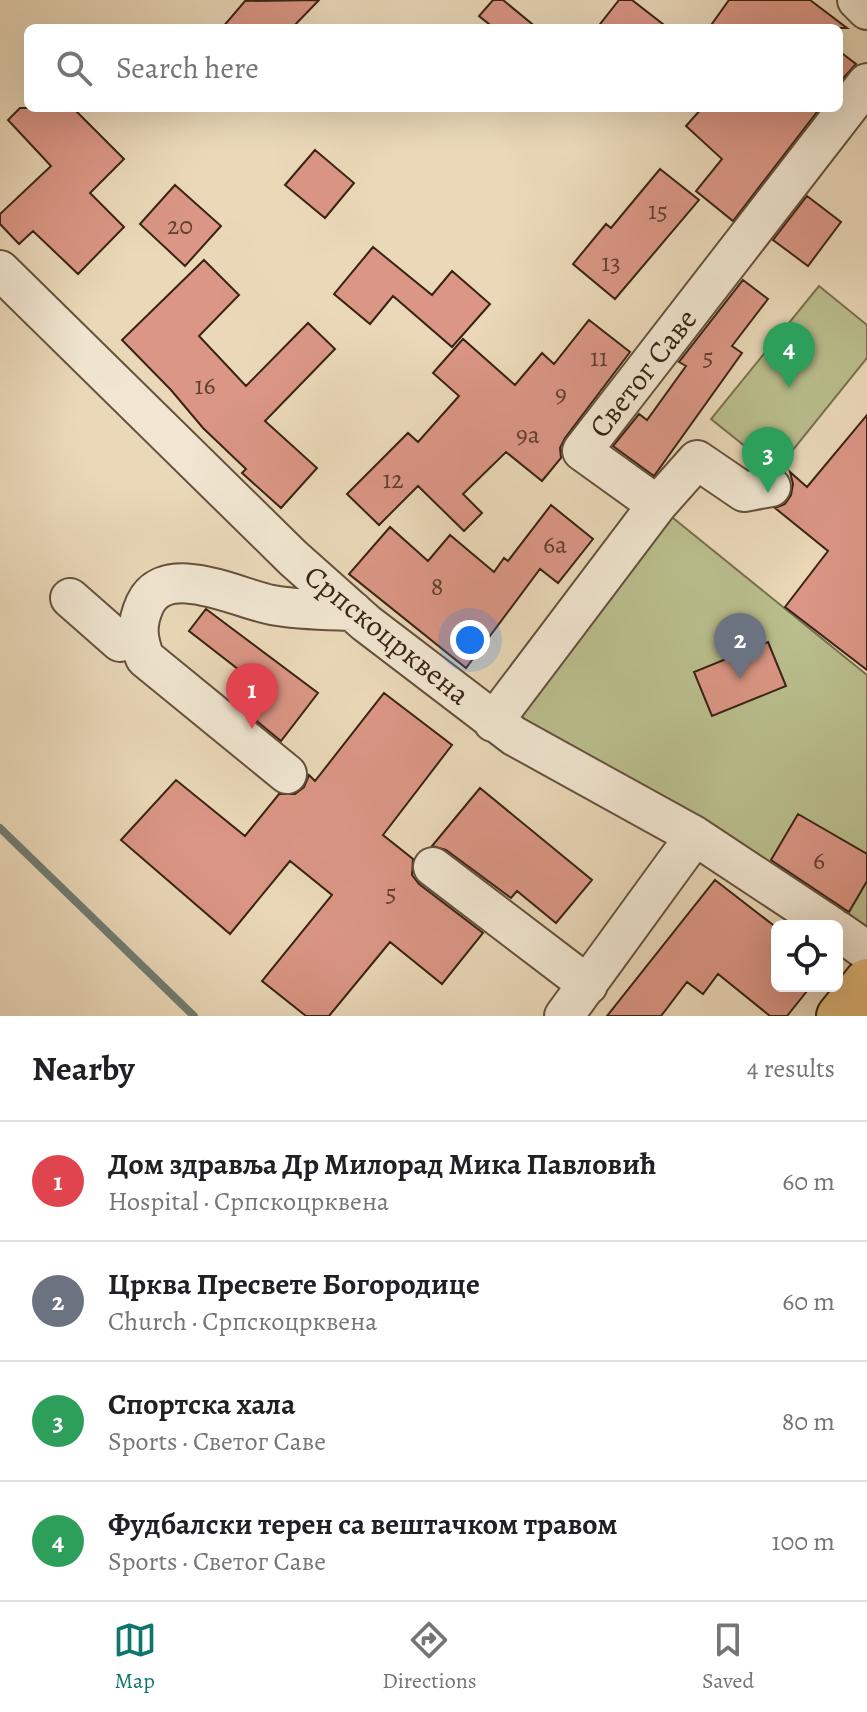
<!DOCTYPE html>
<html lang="en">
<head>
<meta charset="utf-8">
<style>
  body { margin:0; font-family:Alegreya,serif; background:#f6f6f6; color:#202124 }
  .controls { position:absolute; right:24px; bottom:24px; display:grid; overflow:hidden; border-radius:12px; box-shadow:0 8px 32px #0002 }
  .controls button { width:72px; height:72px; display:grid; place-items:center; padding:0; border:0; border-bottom:2px solid #e0e0e0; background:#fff; color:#202124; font:40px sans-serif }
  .you { position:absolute; left:470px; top:640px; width:28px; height:28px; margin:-20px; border:6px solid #fff; border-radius:50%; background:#1a73e8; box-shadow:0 0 0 12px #1a73e833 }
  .badge { display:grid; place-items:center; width:52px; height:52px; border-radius:50%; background:#0f766e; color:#fff; font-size:26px; font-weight:700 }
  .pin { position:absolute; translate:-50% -66px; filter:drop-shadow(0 2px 4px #0008) }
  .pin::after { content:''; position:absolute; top:42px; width:28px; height:24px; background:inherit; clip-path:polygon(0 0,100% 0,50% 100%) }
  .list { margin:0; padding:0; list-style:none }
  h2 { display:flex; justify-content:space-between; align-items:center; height:104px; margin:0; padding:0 32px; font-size:34px }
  h2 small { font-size:26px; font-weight:400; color:#757577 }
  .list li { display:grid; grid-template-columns:52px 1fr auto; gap:24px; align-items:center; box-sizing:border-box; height:120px; padding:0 32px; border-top:2px solid #e0e0e0 }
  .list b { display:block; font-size:30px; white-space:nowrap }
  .list p { margin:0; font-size:26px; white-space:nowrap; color:#757577 }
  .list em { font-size:26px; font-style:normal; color:#757577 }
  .icon { flex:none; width:44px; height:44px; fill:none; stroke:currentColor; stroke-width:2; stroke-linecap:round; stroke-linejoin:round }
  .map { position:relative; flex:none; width:867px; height:1016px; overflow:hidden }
  .search { position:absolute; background:#fff; box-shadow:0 8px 32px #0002; left:24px; right:24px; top:24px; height:88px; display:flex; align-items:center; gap:20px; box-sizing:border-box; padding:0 28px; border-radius:12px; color:#757577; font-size:30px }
  .sheet { height:584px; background:#fff }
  nav { display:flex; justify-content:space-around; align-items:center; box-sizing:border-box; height:112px; border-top:2px solid #e0e0e0; background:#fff; font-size:22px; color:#757577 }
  nav a { display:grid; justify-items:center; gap:4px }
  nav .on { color:#0f766e }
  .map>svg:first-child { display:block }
  .green { fill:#babe8d; stroke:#7a7150; stroke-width:2 }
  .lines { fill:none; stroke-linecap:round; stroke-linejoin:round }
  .stream { stroke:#727d73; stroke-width:8 }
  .building { fill:#db9685; stroke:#392414; stroke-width:2 }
  .minor-casing { stroke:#65513d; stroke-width:42 }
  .major-casing { stroke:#392414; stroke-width:48 }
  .minor { stroke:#f1e6d1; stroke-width:38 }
  .major { stroke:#e5bc7c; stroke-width:44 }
  .labels { text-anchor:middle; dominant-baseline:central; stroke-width:8; stroke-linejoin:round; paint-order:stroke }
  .number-label { font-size:26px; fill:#624030 }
  .street-label { font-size:30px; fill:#392414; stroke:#f1e6d1 }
</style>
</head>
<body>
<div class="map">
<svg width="867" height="1016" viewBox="0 0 867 1016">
  <rect width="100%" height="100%" fill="#ead8b8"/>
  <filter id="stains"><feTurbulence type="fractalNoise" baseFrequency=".0025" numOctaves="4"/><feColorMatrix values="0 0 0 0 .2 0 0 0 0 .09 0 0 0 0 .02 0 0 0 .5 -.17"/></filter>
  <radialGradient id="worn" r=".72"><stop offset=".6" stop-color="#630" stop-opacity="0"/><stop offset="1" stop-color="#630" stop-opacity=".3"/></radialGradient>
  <path class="green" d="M 819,286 L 867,325 L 867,358 L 776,471 L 711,419 Z
    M 657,505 L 867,675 L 867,952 L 493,722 Z"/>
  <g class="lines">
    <path class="stream" d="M 0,828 L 194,1016"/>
  </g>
  <path class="building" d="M 319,0 L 292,28 L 222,28 L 245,1 Z
    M 493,0 L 503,0 L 537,28 L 494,28 L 479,16 Z
    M 619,0 L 632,0 L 668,28 L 597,28 Z
    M 729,0 L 810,0 L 847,28 L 709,28 Z
    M 839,51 L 856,64 L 839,83 Z
    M 20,108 L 73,108 L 124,159 L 90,193 L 124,227 L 78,274 L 33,231 L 19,244 L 0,224 L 0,214 L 51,166 L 8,120 Z
    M 702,108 L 820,108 L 733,221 L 696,191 L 722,159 L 686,126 Z
    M 315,150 L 354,183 L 325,218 L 285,185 Z
    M 660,169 L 699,200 L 615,299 L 573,264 L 606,224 L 611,228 Z
    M 175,185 L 221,226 L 185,266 L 140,224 Z
    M 807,196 L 841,222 L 808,266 L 773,240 Z
    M 373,247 L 432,295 L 452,271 L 490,304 L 452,347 L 393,296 L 370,324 L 334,294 Z
    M 204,260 L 239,295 L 199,336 L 246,386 L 308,323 L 335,349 L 265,421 L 317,468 L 281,508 L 242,473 L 246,469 L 203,428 L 171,390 L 122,340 Z
    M 743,280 L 768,299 L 732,346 L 742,353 L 654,476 L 613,446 L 639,414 L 647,420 L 686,366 L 679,362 Z
    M 589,320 L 630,352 L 565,438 L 560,448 L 561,458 L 542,481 L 506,452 L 463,494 L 482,513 L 464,531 L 418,486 L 379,525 L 347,494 L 408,433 L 418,442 L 459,396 L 433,373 L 463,339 L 515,385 L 542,353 L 554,364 Z
    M 867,415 L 867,670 L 785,607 L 828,551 L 775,508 L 785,504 L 791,495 L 793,484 L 790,472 L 807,487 Z
    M 551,505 L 593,539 L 558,583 L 540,569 L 466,668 L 349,574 L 390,527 L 428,561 L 450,535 L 494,572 L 504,558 L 508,561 Z
    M 206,609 L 318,693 L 281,741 L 235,703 L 252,680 L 189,631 Z
    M 768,642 L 786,686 L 712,716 L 694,672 Z
    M 384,693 L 452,745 L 383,835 L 413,859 L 412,875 L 419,884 L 483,933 L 442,984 L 390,942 L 329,1016 L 306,1016 L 262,981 L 332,895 L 290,861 L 230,934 L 121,840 L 176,780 L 245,836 L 279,794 L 295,794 L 304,787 L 309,775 L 315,781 Z
    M 480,788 L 592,880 L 556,923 L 517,891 L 511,898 L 446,850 L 432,846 Z
    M 798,814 L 867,854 L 867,881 L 849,912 L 771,860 Z
    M 715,880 L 777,928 L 777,986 L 811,986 L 787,1016 L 770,1016 L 718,974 L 703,994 L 687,982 L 661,1016 L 607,1016 Z"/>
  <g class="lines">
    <g class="minor-casing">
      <path id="minor" d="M 857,0 L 867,10
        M 0,270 L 293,558 L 366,623 L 514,736 L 695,836 L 831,926
        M 657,505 L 697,460 L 744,492 L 771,487
        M 70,598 L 120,642
        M 493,722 L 657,505 L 582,451 L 867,83
        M 287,774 L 145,658 C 137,638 136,624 145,604 C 166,560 239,599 272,605 C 299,610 326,610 353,611
        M 433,867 L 588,985
        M 837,930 L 867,951
        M 564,1016 L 695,836"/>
    </g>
    <g class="major-casing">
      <path id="major" d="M 839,1016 L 867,981"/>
    </g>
    <use href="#minor" class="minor"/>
    <use href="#major" class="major"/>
  </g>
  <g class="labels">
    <g class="number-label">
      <text x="658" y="210">15</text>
      <text x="180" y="225">20</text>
      <text x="611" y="262">13</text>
      <text x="708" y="356">5</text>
      <text x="599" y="357">11</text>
      <text x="205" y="385">16</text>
      <text x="561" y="393">9</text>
      <text x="528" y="434">9a</text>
      <text x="393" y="479">12</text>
      <text x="555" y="544">6a</text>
      <text x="437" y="586">8</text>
      <text x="819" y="860">6</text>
      <text x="391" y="892">5</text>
    </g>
    <g class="street-label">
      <text transform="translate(643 373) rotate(-52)">Светог Саве</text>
      <text transform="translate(387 635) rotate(39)">Српскоцрквена</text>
    </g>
  </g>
  <rect width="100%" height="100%" filter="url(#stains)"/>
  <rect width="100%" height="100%" fill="url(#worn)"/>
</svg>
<div class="controls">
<button><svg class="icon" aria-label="locate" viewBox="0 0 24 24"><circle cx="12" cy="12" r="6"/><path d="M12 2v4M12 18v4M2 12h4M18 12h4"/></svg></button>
</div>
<div class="you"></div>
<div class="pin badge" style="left:252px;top:729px;background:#e0444e">1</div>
<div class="pin badge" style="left:740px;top:679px;background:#6b7280">2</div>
<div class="pin badge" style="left:768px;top:493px;background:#2e9e5b">3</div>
<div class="pin badge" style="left:789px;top:388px;background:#2e9e5b">4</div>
<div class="search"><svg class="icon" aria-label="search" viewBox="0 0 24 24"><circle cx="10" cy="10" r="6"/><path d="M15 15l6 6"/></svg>Search here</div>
</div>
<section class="sheet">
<h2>Nearby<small>4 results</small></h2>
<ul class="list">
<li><span class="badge" style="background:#e0444e">1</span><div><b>Дом здравља Др Милорад Мика Павловић</b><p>Hospital · Српскоцрквена</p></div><em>60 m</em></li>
<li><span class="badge" style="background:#6b7280">2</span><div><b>Црква Пресвете Богородице</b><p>Church · Српскоцрквена</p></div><em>60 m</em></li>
<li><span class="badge" style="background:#2e9e5b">3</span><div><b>Спортска хала</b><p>Sports · Светог Саве</p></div><em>80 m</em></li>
<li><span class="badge" style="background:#2e9e5b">4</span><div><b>Фудбалски терен са вештачком травом</b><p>Sports · Светог Саве</p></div><em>100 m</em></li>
</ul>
</section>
<nav>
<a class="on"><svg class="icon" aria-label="map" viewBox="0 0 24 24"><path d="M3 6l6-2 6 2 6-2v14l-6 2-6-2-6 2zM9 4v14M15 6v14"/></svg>Map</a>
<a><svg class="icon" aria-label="directions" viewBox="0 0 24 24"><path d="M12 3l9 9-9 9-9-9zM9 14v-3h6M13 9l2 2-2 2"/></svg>Directions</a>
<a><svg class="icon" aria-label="saved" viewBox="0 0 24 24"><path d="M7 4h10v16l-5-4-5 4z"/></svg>Saved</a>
</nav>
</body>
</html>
